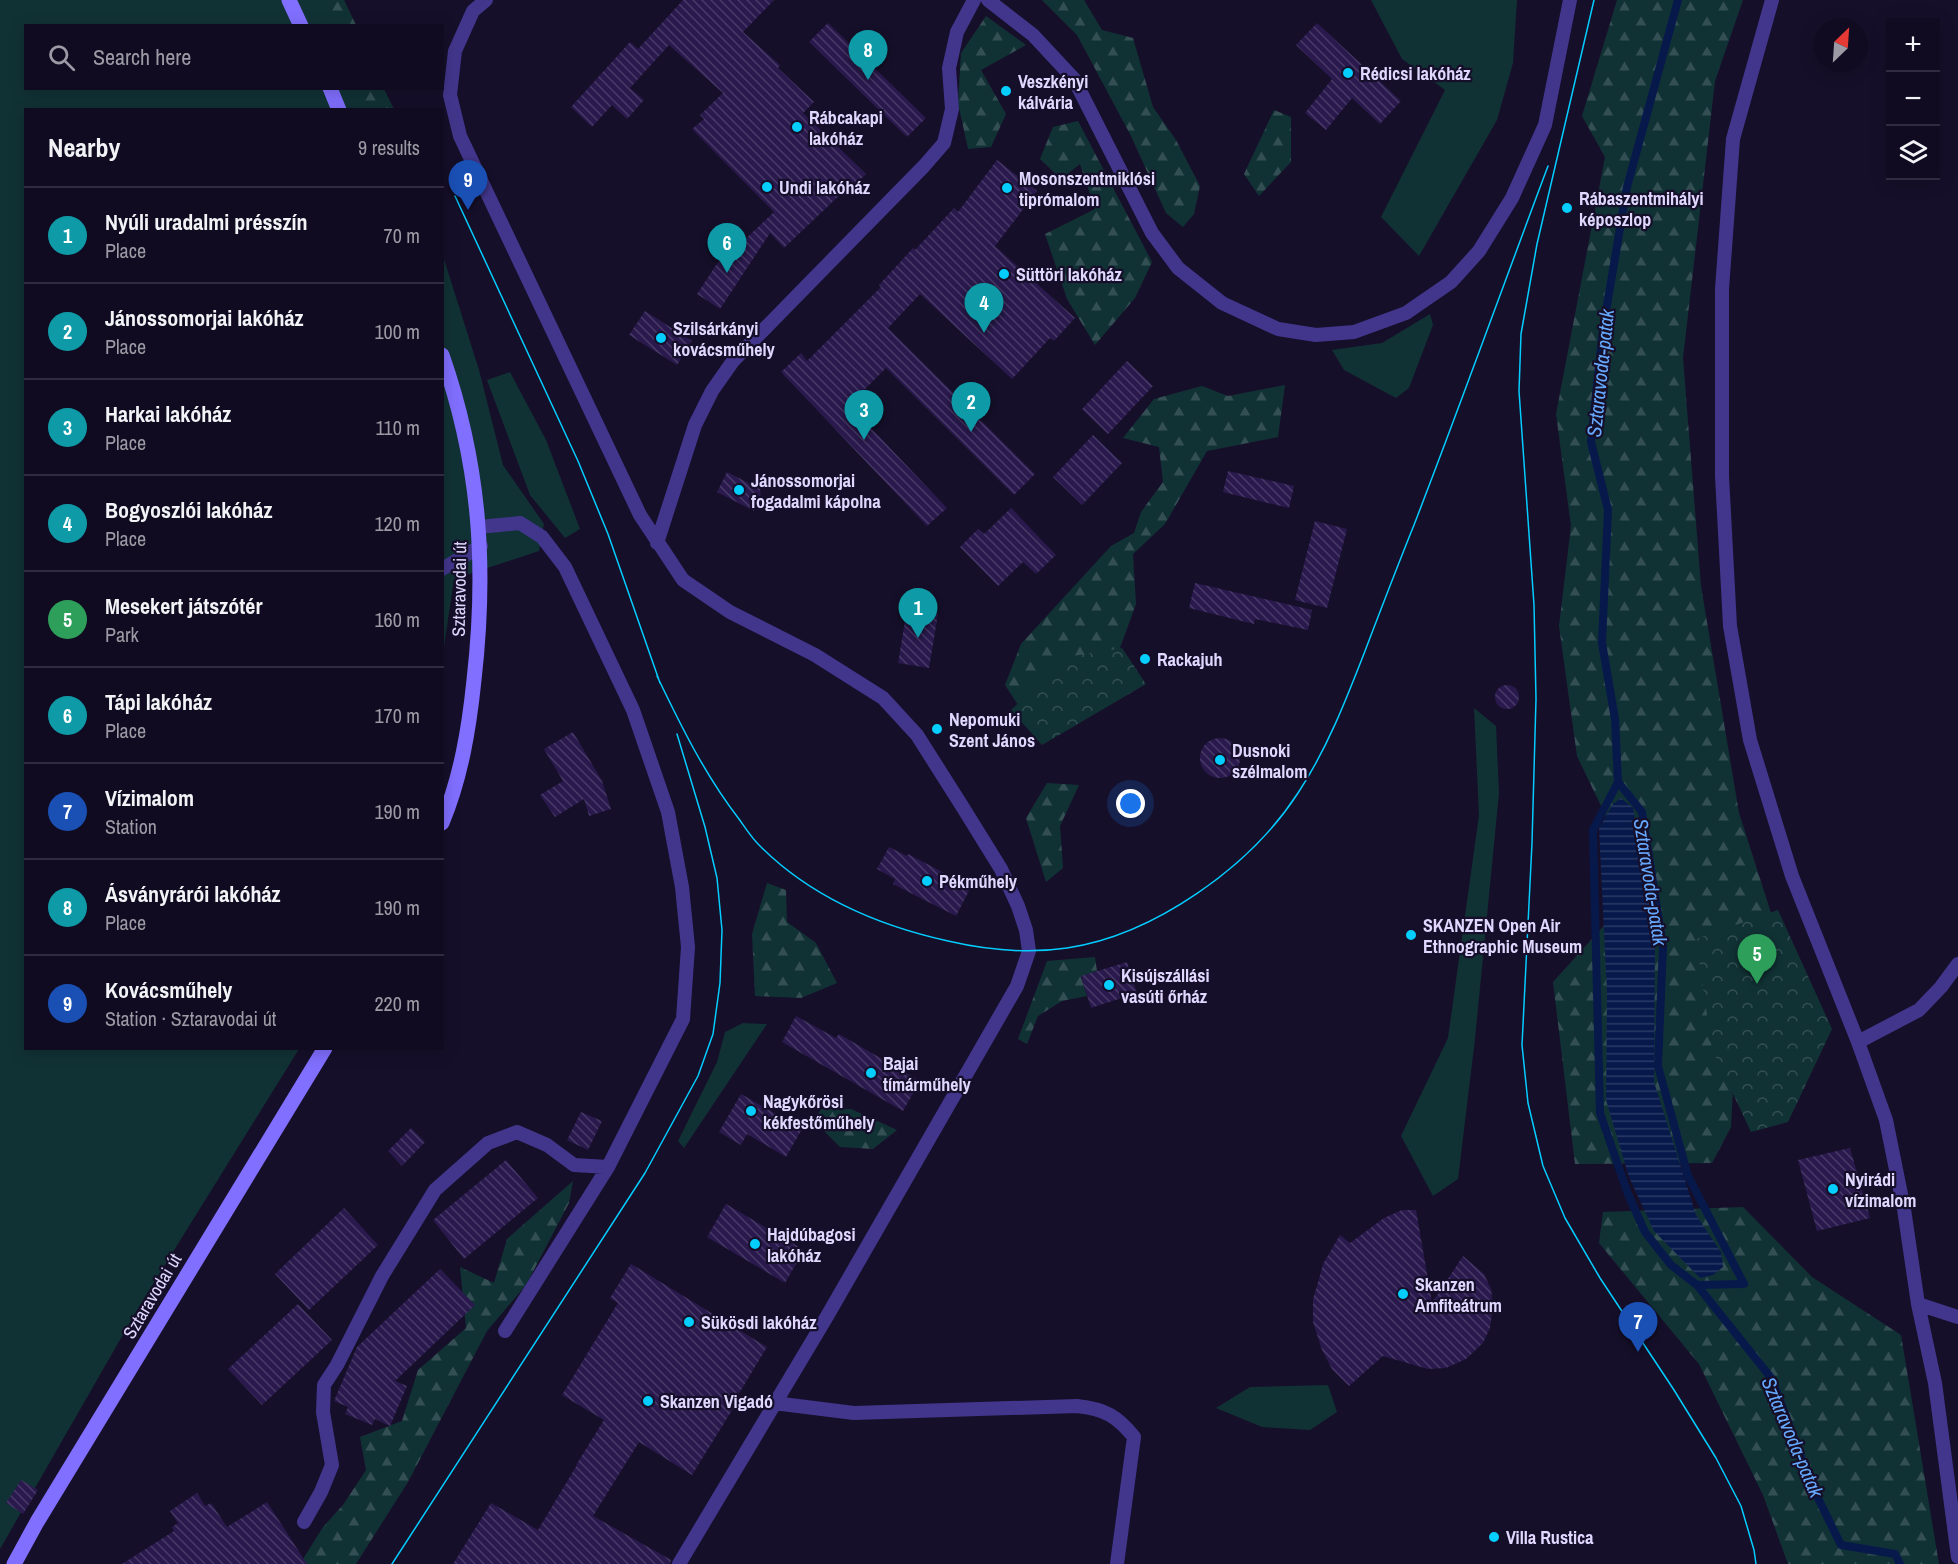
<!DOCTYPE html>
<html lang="en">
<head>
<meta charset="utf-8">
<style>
  body { margin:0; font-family:"Archivo Narrow",sans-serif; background:#191429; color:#f1f3f6 }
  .controls { position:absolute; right:18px; top:18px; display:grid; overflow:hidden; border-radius:0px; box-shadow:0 3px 15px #0003 }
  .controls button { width:54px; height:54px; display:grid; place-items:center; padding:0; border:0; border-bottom:2px solid #302b3e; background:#100b20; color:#f1f3f6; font:30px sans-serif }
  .compass { position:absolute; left:1814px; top:18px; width:54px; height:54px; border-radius:50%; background:#100b20; box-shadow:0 3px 15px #0003; rotate:25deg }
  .you { position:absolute; left:1131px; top:804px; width:21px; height:21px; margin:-15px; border:4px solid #fff; border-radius:50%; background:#1a73e8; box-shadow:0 0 0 9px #1a73e833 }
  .badge { display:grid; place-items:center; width:39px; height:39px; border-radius:50%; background:#b45309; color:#fff; font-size:20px; font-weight:700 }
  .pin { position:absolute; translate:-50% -50px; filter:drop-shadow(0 2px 3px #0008) }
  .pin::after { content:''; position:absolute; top:32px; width:21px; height:18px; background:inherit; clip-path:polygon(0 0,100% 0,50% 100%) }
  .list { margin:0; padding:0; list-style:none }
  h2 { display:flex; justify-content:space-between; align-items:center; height:78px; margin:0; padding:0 24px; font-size:26px }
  h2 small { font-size:20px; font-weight:400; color:#9c9ba5 }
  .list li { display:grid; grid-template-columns:39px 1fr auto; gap:18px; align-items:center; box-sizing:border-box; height:96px; padding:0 24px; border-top:2px solid #302b3e }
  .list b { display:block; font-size:22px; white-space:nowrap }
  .list p { margin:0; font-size:20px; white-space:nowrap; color:#9c9ba5 }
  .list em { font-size:20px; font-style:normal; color:#9c9ba5 }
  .icon { flex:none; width:33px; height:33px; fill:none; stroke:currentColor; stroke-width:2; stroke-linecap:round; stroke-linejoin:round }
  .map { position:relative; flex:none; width:1958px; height:1564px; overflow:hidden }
  .search { position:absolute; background:#100b20; box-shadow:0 3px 15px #0003; left:24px; top:24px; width:420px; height:66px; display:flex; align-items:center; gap:15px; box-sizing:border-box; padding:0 21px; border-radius:0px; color:#9c9ba5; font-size:22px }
  .panel { position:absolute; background:#100b20; box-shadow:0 3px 15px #0003; left:24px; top:108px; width:420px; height:942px; border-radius:0px }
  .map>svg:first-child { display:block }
  .green { fill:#113235 }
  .forest { fill:url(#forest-firs) }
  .park { fill:url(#park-crowns) }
  .water { fill:url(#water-rules) }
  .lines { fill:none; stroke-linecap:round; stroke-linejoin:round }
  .stream { stroke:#07194b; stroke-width:8 }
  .building { fill:url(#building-back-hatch) }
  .lane { stroke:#42368c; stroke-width:14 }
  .secondary { stroke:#816fff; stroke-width:15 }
  .tram { stroke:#04cdff; stroke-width:1.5 }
  .poi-dot { fill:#04cdff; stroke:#160f2a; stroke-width:2 }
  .labels { text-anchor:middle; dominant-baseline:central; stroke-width:4.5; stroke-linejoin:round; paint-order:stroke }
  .poi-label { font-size:18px; font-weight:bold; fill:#e0d8ff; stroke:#160f2a; text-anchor:start }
  .street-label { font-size:18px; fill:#e0d8ff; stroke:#160f2a }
  .water-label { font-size:20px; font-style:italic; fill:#66a9ff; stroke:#160f2a }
</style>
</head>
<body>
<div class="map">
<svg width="1958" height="1564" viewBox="0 0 1958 1564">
  <defs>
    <pattern id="forest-firs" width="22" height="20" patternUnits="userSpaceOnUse" patternTransform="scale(1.5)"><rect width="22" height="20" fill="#113235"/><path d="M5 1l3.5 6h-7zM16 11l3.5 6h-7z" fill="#334f53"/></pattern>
    <pattern id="park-crowns" width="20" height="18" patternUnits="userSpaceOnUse" patternTransform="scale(1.5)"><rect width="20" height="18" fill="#113235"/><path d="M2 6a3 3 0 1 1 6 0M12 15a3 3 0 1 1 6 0" fill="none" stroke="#334f53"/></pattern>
    <pattern id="water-rules" width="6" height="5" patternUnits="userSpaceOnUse" patternTransform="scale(1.5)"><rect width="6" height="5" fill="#07194b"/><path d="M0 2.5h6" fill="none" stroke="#2b3a66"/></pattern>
    <pattern id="building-back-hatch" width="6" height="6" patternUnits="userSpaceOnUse" patternTransform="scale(1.5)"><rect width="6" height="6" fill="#29194d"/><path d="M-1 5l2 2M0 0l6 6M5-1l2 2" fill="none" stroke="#483a68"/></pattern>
  </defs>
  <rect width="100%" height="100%" fill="#160f2a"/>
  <path class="green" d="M 0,0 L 334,0 L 346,25 L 26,26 L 26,88 L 375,89 L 384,109 L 26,110 L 26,1048 L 299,1049 L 140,1305 L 0,1549 Z
    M 1371,0 L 1517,0 L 1513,63 L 1497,120 L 1419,256 L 1381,217 L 1445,90 L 1402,59 Z
    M 443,256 L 479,370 L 503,465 L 544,524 L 539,551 L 454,579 L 443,654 Z
    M 1430,314 L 1433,325 L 1409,388 L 1396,398 L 1344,370 L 1332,350 L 1382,343 Z
    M 510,372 L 546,440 L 580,529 L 565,538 L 530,495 L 487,380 Z
    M 1474,708 L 1496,726 L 1499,793 L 1475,1039 L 1458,1179 L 1433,1196 L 1401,1136 L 1448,1038 L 1479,815 Z
    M 743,1023 L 767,1024 L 684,1148 L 678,1141 L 717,1062 L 725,1032 Z
    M 1328,1385 L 1337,1412 L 1310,1430 L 1262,1427 L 1216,1408 L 1250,1387 Z"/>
  <path class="forest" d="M 315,0 L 344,0 L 356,25 L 326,25 Z
    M 1042,0 L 1084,0 L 1102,30 L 1133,38 L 1153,107 L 1176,140 L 1200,186 L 1194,214 L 1183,227 L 1166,213 L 1131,136 L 1077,35 Z
    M 1617,0 L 1743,0 L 1715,81 L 1683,358 L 1701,586 L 1739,813 L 1797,994 L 1736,1027 L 1731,1127 L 1712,1163 L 1575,1164 L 1553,982 L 1620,908 L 1616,837 L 1577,756 L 1559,626 L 1571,526 L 1556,414 L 1605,157 L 1582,116 Z
    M 986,16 L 1026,45 L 981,70 L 1006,114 L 991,147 L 968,149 L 958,103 L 961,53 Z
    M 355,89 L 384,89 L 394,109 L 364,109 Z
    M 1274,110 L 1291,117 L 1291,162 L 1259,196 L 1244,174 Z
    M 1078,121 L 1152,262 L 1135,298 L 1095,345 L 1067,299 L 1045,234 L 1095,209 L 1080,164 L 1061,179 L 1040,159 L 1053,127 Z
    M 1285,385 L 1278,437 L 1207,451 L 1165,524 L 1133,554 L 1136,604 L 1116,659 L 1033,728 L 1005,685 L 1021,644 L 1111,546 L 1134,533 L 1141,512 L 1163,482 L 1159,447 L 1123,438 L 1154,399 L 1202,386 L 1228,396 Z
    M 1047,783 L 1079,785 L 1060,826 L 1063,868 L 1046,882 L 1026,818 Z
    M 767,883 L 786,890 L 787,922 L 816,943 L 837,983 L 801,998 L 755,996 L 752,934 Z
    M 1095,957 L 1097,971 L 1081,977 L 1087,996 L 1062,1001 L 1038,1016 L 1027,1044 L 1018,1039 L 1047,961 Z
    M 821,1109 L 851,1109 L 897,1130 L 873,1149 L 840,1147 L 814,1121 Z
    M 573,1181 L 569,1203 L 526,1285 L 487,1331 L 408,1482 L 356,1564 L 300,1564 L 323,1527 L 343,1505 L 366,1470 L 360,1437 L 402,1421 L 418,1370 L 466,1328 L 460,1267 L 494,1283 L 507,1239 Z
    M 1743,1207 L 1812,1277 L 1901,1335 L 1939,1564 L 1788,1564 L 1763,1495 L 1699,1364 L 1599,1243 L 1603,1212 Z"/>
  <path class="park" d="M 1122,648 L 1146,684 L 1042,745 L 1011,710 L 1068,657 Z
    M 1778,910 L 1832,1029 L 1788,1122 L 1751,1132 L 1712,1049 L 1696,939 Z"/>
  <path class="water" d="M 1621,798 L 1633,808 L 1655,939 L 1654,1082 L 1696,1215 L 1721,1252 L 1723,1267 L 1713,1275 L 1700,1278 L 1654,1231 L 1629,1177 L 1606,1100 L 1607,993 L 1599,828 L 1613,804 Z"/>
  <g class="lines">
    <path class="stream" d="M 1678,0 L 1627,187 L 1603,329 L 1591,442 L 1608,510 L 1602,643 L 1615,719 L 1618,782 L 1642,812 L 1663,946 L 1658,1066 L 1688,1176 L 1744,1284 L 1697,1285 L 1772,1379 L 1811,1484 L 1841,1545 L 1895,1554 L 1900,1564
      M 1618,782 L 1593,830 L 1600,1113 L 1628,1194 L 1645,1232 L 1671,1265 L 1697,1285"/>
  </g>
  <path class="building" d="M 683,0 L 774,0 L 743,32 L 780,65 L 778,68 L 814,102 L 803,113 L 866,174 L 846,194 L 843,192 L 784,248 L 770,233 L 720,309 L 697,294 L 734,238 L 741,243 L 774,212 L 692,129 L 704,119 L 700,115 L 723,93 L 669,45 L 630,88 L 644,100 L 627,119 L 612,105 L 592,127 L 571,107 L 630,42 L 638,49 Z
    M 828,23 L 926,118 L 907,137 L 809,42 Z
    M 1317,23 L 1401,101 L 1380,124 L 1352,98 L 1326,130 L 1305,113 L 1332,79 L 1296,45 Z
    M 997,160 L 1037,191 L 995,246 L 1075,318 L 1054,341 L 1050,338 L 1012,379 L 920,294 L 888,328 L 1035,474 L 1014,495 L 886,368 L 849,405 L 947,508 L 927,526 L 781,372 L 801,353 L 807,361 L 881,287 L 879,285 L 913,248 L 915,250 L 954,208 L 958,212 Z
    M 645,311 L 692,341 L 677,365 L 629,335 Z
    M 1127,361 L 1153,386 L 1108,434 L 1082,409 Z
    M 1093,435 L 1122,463 L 1082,505 L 1053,477 Z
    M 1228,471 L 1294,486 L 1289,508 L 1223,492 Z
    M 727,472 L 760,489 L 761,499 L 754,511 L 717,492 Z
    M 1011,508 L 1056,555 L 1036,574 L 1023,562 L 998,586 L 960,547 L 978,529 L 984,534 Z
    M 1315,521 L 1347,529 L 1327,608 L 1295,600 Z
    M 1195,583 L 1312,610 L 1308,630 L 1255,619 L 1254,624 L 1189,608 Z
    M 907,609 L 938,614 L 929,668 L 898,663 Z
    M1495 697a12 12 0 1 1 24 0a12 12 0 1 1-24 0Z
    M 573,732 L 602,781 L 611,809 L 589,816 L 584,799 L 555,817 L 540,795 L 563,781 L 544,749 Z
    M1200 758a20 20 0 1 1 40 0a20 20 0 1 1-40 0Z
    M 889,847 L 907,856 L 908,854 L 971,887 L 956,916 L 893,884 L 895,879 L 877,869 Z
    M 1127,962 L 1137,993 L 1091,1008 L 1081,976 Z
    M 796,1016 L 836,1038 L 839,1034 L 920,1081 L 903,1111 L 782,1042 Z
    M 741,1094 L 802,1129 L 786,1157 L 747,1134 L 741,1145 L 719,1132 Z
    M 581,1112 L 602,1121 L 588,1150 L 567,1140 Z
    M 411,1128 L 425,1142 L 402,1166 L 388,1151 Z
    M 1850,1148 L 1870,1218 L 1817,1231 L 1798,1160 Z
    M 506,1160 L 538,1198 L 464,1259 L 433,1220 Z
    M 726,1204 L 804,1250 L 785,1283 L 707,1237 Z
    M 344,1208 L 378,1245 L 309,1310 L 275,1274 Z
    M 1402,1210 L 1416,1210 L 1432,1303 L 1463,1256 L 1484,1274 L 1491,1289 L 1493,1305 L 1490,1328 L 1483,1343 L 1466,1359 L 1446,1368 L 1428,1369 L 1383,1356 L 1349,1386 L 1332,1369 L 1322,1350 L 1313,1322 L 1313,1299 L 1319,1279 L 1323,1264 L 1340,1235 L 1350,1243 L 1384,1218 Z
    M 631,1264 L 767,1347 L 732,1405 L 734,1407 L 692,1475 L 639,1442 L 593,1516 L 671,1560 L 670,1564 L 453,1564 L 491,1503 L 538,1530 L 577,1465 L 576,1465 L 604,1420 L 562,1395 L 618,1303 L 610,1298 Z
    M 440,1269 L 475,1305 L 395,1381 L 407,1386 L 390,1426 L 375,1419 L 372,1425 L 345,1414 L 348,1407 L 334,1401 L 357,1347 Z
    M 298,1304 L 332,1340 L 262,1405 L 228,1369 Z
    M 21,1480 L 38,1490 L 23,1514 L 6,1503 Z
    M 197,1493 L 205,1506 L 211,1503 L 227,1527 L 267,1502 L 307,1564 L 122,1564 L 174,1531 L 172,1527 L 178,1523 L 170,1511 Z"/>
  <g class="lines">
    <path class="lane" d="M 486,0 L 473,11 L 455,51 L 450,95 L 460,136 L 640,515 L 683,580 L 730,612 L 815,655 L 883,698 L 917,735 L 962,806 L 1001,869 L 1018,906 L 1026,930 L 1029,951 L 1017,986 L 826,1318 L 679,1564
      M 988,0 L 1033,35 L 1074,79 L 1152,233 L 1178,268 L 1222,303 L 1278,329 L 1316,335 L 1354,332 L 1406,313 L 1451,282 L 1479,251 L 1512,198 L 1545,125 L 1570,0
      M 1772,0 L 1733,139 L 1722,289 L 1722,476 L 1730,626 L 1750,740 L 1792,876 L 1858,1042 L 1886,1120 L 1904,1209 L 1918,1304 L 1935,1383 L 1958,1557
      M 657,543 L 695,425 L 712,391 L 733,361 L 924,166 L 944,143 L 952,109 L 949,68 L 957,32 L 974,0
      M 442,569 L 481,546
      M 1858,1042 L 1919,1010 L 1941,987 L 1958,964
      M 1918,1304 L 1958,1317
      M 505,1331 L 608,1167
      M 774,1403 L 854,1413 L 1077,1406 C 1105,1409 1117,1416 1134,1437 L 1117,1564
      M 304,1522 L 321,1492 L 332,1465 L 323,1412 L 324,1385 L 337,1365 L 382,1276 L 435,1190 L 488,1143 L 517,1132 L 547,1145 L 574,1165 L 608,1167 L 683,1019 L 688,947 L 682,887 L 668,812 L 633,710 L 565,567 L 542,537 L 520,523 L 479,527"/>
    <path class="secondary" d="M 289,0 L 301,26
      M 330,88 L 339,110
      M 442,355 C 480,464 487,566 474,680 C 469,729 461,777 442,823
      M 14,1564 L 37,1522 L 325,1048"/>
    <path class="tram" d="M 1594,0 L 1537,244 L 1521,334 L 1519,391 L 1534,605 L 1536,699 L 1532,843 L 1522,1045 L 1528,1103 L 1543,1166 L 1565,1218 L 1600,1278 L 1674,1390 L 1716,1458 L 1741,1506 L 1754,1550 L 1756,1564
      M 455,196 L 578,461 L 608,534 L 660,683
      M 657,676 C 681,726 705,775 739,819 C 746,829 753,840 762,848 C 813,898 880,926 948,941 C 987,950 1027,954 1067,948 C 1154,935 1250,867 1298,793 C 1327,749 1346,700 1365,651 C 1381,609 1397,567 1414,525 C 1460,406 1503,286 1548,166
      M 392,1564 L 645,1173 L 698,1076 L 713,1034 L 720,983 L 722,930 L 717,878 L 705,827 L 677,734"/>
  </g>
  <g class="poi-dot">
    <circle cx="1348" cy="73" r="6"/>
    <circle cx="1006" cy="91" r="6"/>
    <circle cx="797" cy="127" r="6"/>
    <circle cx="767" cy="187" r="6"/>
    <circle cx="1007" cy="188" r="6"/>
    <circle cx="1567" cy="208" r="6"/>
    <circle cx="1004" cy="274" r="6"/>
    <circle cx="661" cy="338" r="6"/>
    <circle cx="739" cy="490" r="6"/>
    <circle cx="1145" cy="659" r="6"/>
    <circle cx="937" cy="729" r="6"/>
    <circle cx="1220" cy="760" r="6"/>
    <circle cx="927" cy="881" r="6"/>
    <circle cx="1411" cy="935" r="6"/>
    <circle cx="1109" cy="985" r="6"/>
    <circle cx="871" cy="1073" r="6"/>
    <circle cx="751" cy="1111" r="6"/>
    <circle cx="1833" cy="1189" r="6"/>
    <circle cx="755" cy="1244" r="6"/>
    <circle cx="1403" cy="1294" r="6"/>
    <circle cx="689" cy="1322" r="6"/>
    <circle cx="648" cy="1401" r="6"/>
    <circle cx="1494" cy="1537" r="6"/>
  </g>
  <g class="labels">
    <g class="poi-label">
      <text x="1360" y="73">Rédicsi lakóház</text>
      <text x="1018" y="81">Veszkényi<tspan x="1018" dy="21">kálvária</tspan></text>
      <text x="809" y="117">Rábcakapi<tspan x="809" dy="21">lakóház</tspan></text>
      <text x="1019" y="178">Mosonszentmiklósi<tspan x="1019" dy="21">tiprómalom</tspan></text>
      <text x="779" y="187">Undi lakóház</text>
      <text x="1579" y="198">Rábaszentmihályi<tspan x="1579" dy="21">képoszlop</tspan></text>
      <text x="1016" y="274">Süttöri lakóház</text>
      <text x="673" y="328">Szilsárkányi<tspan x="673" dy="21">kovácsműhely</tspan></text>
      <text x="751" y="480">Jánossomorjai<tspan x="751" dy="21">fogadalmi kápolna</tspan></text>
      <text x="1157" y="659">Rackajuh</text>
      <text x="949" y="719">Nepomuki<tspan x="949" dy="21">Szent János</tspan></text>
      <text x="1232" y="750">Dusnoki<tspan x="1232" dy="21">szélmalom</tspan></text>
      <text x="939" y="881">Pékműhely</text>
      <text x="1423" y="925">SKANZEN Open Air<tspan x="1423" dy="21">Ethnographic Museum</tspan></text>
      <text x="1121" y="975">Kisújszállási<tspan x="1121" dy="21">vasúti őrház</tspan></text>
      <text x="883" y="1063">Bajai<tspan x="883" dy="21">tímárműhely</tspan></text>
      <text x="763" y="1101">Nagykőrösi<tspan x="763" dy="21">kékfestőműhely</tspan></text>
      <text x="1845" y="1179">Nyirádi<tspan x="1845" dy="21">vízimalom</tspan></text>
      <text x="767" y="1234">Hajdúbagosi<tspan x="767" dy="21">lakóház</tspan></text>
      <text x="1415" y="1284">Skanzen<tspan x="1415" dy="21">Amfiteátrum</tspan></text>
      <text x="701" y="1322">Sükösdi lakóház</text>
      <text x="660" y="1401">Skanzen Vigadó</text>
      <text x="1506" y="1537">Villa Rustica</text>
    </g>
    <g class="street-label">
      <text transform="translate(459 589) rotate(-89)">Sztaravodai út</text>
      <text transform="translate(152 1296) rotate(-59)">Sztaravodai út</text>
    </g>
    <g class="water-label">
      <text transform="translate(1600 373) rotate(-84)">Sztaravoda-patak</text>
      <text transform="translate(1651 882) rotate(81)">Sztaravoda-patak</text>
      <text transform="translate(1793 1437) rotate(67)">Sztaravoda-patak</text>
    </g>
  </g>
</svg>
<div class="controls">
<button>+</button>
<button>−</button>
<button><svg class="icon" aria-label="layers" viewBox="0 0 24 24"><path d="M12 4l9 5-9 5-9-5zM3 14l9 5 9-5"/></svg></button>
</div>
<svg class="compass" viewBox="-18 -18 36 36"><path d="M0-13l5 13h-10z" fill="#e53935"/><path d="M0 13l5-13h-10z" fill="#9c9ba5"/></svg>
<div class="you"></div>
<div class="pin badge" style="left:918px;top:638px;background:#0f9aa8">1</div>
<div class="pin badge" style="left:971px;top:432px;background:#0f9aa8">2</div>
<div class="pin badge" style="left:864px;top:440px;background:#0f9aa8">3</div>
<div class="pin badge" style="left:984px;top:333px;background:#0f9aa8">4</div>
<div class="pin badge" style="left:1757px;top:984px;background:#2e9e5b">5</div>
<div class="pin badge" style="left:727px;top:273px;background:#0f9aa8">6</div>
<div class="pin badge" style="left:1638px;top:1352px;background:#1a4fb4">7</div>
<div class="pin badge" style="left:868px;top:80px;background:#0f9aa8">8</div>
<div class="pin badge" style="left:468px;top:210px;background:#1a4fb4">9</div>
<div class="search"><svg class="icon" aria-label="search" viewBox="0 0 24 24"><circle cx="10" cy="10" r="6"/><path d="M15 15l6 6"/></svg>Search here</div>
<section class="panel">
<h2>Nearby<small>9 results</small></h2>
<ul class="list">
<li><span class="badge" style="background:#0f9aa8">1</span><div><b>Nyúli uradalmi présszín</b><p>Place</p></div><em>70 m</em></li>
<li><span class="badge" style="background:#0f9aa8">2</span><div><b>Jánossomorjai lakóház</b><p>Place</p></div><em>100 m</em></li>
<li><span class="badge" style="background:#0f9aa8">3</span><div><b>Harkai lakóház</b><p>Place</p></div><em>110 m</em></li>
<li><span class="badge" style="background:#0f9aa8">4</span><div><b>Bogyoszlói lakóház</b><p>Place</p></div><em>120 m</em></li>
<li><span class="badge" style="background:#2e9e5b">5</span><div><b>Mesekert játszótér</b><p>Park</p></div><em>160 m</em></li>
<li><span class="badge" style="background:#0f9aa8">6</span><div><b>Tápi lakóház</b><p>Place</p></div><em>170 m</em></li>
<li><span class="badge" style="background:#1a4fb4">7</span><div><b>Vízimalom</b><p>Station</p></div><em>190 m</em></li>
<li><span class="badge" style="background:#0f9aa8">8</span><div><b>Ásványrárói lakóház</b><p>Place</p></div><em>190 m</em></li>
<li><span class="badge" style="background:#1a4fb4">9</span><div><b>Kovácsműhely</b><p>Station · Sztaravodai út</p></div><em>220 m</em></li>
</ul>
</section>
</div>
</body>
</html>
